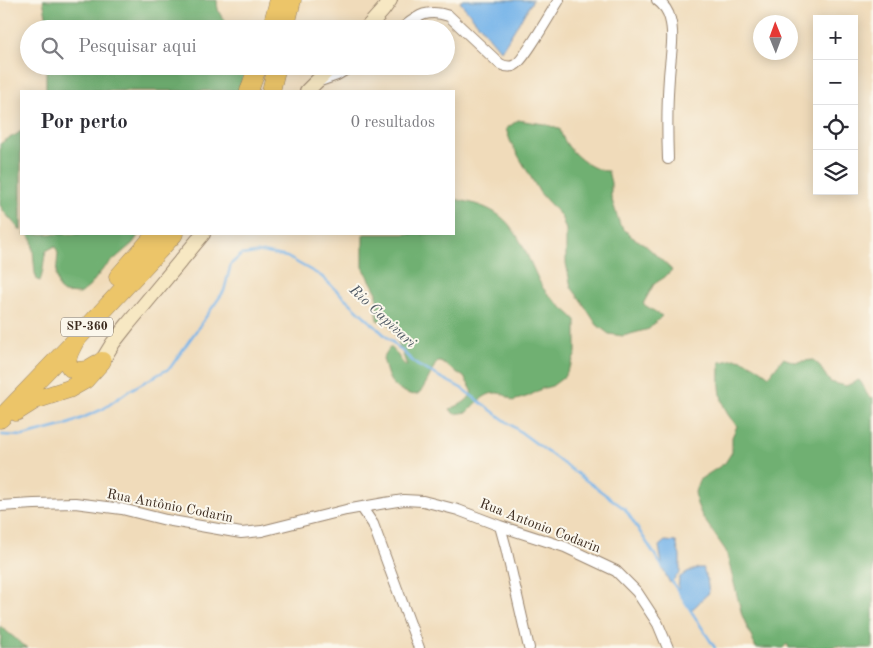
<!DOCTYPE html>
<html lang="pt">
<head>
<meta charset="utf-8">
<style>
  body { margin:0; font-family:"Old Standard TT",serif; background:#f7f7f7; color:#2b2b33 }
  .controls { position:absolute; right:15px; top:15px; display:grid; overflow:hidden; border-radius:0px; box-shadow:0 2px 12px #0003 }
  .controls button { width:45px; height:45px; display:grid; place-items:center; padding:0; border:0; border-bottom:1px solid #e1e1e2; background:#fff; color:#2b2b33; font:25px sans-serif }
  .compass { position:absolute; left:753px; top:15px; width:45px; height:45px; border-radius:50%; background:#fff; box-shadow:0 2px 12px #0003; rotate:359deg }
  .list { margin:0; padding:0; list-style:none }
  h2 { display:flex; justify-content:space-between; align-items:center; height:65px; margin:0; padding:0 20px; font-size:21px }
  h2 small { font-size:16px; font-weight:400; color:#7c7c81 }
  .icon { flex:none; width:28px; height:28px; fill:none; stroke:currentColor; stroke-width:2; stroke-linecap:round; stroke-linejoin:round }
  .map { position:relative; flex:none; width:873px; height:648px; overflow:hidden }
  .search { position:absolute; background:#fff; box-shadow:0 2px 12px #0003; left:20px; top:20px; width:435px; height:55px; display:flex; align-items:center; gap:12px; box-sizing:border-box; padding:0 18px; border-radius:28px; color:#7c7c81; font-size:19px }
  .panel { position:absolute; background:#fff; box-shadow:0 2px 12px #0003; left:20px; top:90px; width:435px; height:145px; border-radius:0px }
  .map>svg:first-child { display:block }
  .forest { fill:#70b072; stroke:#566d48 }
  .water { fill:#76b4e9; stroke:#586f84 }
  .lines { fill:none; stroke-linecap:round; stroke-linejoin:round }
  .stream { stroke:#76b4e9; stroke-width:2.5 }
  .street-casing { stroke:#96826c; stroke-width:12 }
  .secondary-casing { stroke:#96826c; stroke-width:16 }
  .highway-casing { stroke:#96826c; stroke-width:19 }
  .street { stroke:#fff; stroke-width:10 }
  .secondary { stroke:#f7e8c3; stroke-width:14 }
  .highway { stroke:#ecc569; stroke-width:18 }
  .labels { text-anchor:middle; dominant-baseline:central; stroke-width:4; stroke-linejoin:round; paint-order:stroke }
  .shield { fill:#fbf7ec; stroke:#75685c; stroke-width:1 }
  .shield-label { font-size:12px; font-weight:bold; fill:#3b2a1e }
  .street-label { font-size:14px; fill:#3b2a1e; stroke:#fbf7ec }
  .water-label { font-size:15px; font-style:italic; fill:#505a65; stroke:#fbf7ec }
</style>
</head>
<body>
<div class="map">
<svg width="873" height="648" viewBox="0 0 873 648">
  <rect width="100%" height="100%" fill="#fbf7ec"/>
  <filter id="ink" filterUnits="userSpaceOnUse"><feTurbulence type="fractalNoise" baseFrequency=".02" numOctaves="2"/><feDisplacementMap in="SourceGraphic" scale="10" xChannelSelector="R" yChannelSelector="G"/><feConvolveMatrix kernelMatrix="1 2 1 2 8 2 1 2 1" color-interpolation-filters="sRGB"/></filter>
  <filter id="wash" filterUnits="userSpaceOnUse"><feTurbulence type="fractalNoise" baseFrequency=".0096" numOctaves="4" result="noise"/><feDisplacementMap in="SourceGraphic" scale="20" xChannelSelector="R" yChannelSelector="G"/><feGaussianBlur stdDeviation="1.12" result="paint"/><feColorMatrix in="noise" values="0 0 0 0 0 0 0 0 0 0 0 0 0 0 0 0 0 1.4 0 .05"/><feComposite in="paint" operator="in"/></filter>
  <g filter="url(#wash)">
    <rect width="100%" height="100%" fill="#f0dbba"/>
    <path class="forest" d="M 43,0 L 217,0 C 217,16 224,20 236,29 L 46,29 L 46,15 Z
      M 46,66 L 245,66 L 244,76 L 239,91 L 46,91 Z
      M 518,120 L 544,124 L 560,129 C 563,147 589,171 608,171 L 611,183 L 611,197 L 620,225 L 632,237 L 644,244 L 672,270 L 665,277 L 654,284 L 643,304 L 662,316 L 649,329 L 623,336 L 609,334 L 597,325 L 580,299 L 571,287 L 566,263 L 566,230 L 561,216 L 540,193 L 511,143 L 506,129 Z
      M 21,131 L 21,231 L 4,212 L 0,205 L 0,144 C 6,138 15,137 21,131 Z
      M 454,199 C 496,207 510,217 528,257 C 533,267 537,278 543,288 C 552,300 565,309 576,320 L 576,353 L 571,365 L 564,377 L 552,386 L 541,389 L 529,396 L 513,401 C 495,384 481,397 468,412 L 454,414 L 450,409 C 459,405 471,401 472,390 L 464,377 L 441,362 L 438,362 L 435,365 C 432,371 424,389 419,393 C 412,399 394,387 390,380 C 386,373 385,365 383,358 L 390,347 C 398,352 400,363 407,366 L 397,338 L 389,324 L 377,320 L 377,293 L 363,267 L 363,236 L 364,234 L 454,234 Z
      M 24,234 L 139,234 L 133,243 L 103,269 L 89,287 L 80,294 L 64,293 L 59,289 L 56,276 L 58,253 L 55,246 L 46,251 C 43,261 44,271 40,281 L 37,280 L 35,273 L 32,239 L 27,234 Z
      M 783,358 L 795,362 L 813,360 L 818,364 L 830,382 L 846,386 L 859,380 C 865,386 864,393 871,398 L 873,397 L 873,648 L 848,648 L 837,646 L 831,647 L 831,648 L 789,648 L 787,644 L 783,648 L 756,648 L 742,615 L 726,551 L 702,516 L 697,504 L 695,492 L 699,480 L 725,463 L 732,452 L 732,437 L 737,426 C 734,422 730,418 727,413 C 718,397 720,379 720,362 C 726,362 731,359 736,359 C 746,359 762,370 769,376 Z
      M 0,626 L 27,648 L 0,648 L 1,637 Z"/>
    <path class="water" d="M 463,0 L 533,0 L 501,51 L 460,2 Z
      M 665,541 L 676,542 L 680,556 L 680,573 L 670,583 L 663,570 L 659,546 Z
      M 698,568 L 703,568 L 707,579 L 709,593 C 702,598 698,605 691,610 L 678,590 L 679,578 L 687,572 Z"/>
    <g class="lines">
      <path class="stream" d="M 2,435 L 23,436 L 66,425 L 103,409 L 130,390 L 170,368 L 224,291 L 231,264 L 241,255 L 263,252 L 287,257 L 321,276 L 417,365 L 461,388 L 625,509 L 664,569
        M 671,580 L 715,648"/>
    </g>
  </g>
  <g filter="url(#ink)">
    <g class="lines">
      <g class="street-casing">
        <path id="street" d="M 657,0 C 664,5 668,10 670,19 C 675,36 670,59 669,77 C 667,104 667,131 668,159
          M 401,29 C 418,16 427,8 449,16 L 500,64 C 504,66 510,68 515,65 C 523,62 552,11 559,0
          M 320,81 L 337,75 L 352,66
          M 0,506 L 34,504 L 75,503 L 122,509 L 166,520 L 241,533 L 262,531 L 346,510 L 385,503 L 404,500 L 423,501 L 458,510 L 500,526 L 565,547 L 616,571 L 637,592 L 658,624 L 668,648
          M 362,508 L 373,524 L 419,648
          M 500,526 L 506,548 L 529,648"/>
      </g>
      <g class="secondary-casing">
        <path id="secondary" d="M 366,29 L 383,10 L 390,0
          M 307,91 L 332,66
          M 102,361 L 113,343 L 128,324 L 203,234"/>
      </g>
      <g class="highway-casing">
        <path id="highway" d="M 271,29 L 279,0
          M 285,29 L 292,0
          M 249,91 L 258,66
          M 271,91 L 277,66
          M 118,277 L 156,234
          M 74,343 C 71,349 64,360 70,367 C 71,369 74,370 77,371 L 87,370 L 97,364
          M 16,412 L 35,400 L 69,389 L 85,380 L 102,361
          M 0,419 L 74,342 L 174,234"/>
      </g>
      <use href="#street" class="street"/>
      <use href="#secondary" class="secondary"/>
      <use href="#highway" class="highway"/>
    </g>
  </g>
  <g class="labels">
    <rect class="shield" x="61" y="317.5" width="52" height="19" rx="4"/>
    <g class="shield-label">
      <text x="87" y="327">SP-360</text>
    </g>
    <g class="street-label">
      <text transform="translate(170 506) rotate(11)">Rua Antônio Codarin</text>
      <text transform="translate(540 526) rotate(21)">Rua Antonio Codarin</text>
    </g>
    <g class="water-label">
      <text transform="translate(382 317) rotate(43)">Rio Capivari</text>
    </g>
  </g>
</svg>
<div class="controls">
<button>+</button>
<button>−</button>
<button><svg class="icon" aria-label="locate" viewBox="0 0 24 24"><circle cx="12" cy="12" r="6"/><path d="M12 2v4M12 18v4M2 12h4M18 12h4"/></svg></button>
<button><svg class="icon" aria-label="layers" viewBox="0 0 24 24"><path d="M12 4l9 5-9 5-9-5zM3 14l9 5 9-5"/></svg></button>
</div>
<svg class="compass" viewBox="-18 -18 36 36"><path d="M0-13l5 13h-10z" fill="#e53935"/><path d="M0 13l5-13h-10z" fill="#7c7c81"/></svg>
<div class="search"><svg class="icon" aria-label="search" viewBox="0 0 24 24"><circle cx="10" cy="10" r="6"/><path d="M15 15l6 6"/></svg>Pesquisar aqui</div>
<section class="panel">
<h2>Por perto<small>0 resultados</small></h2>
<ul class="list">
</ul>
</section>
</div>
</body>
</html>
